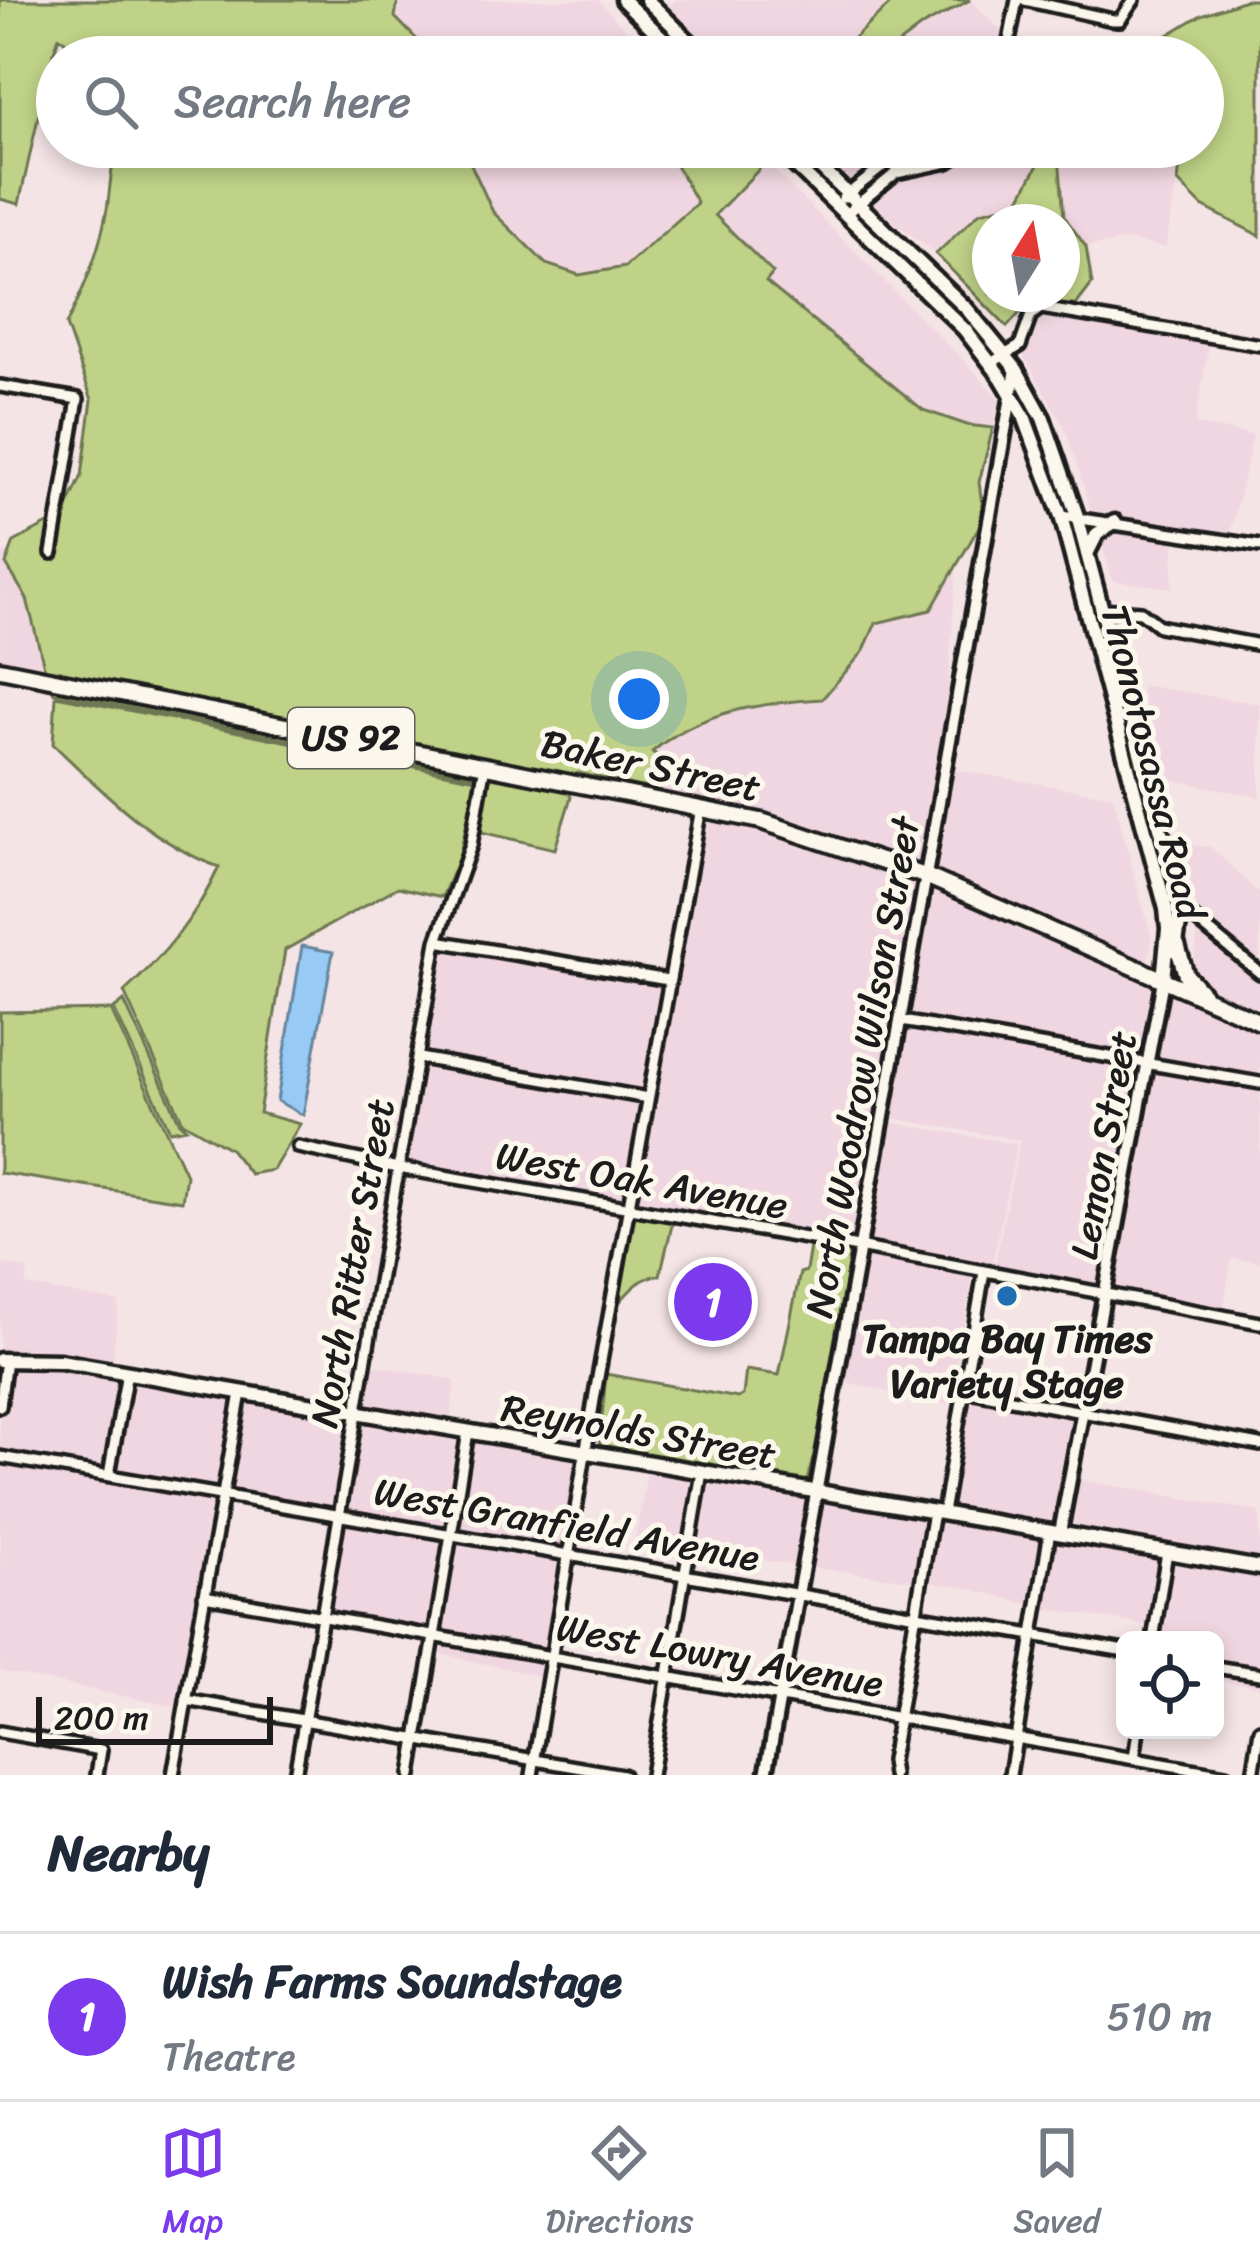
<!DOCTYPE html>
<html lang="en">
<head>
<meta charset="utf-8">
<style>
  body { margin:0; font-family:Sriracha,sans-serif; background:#f2f2f3; color:#1f2937 }
  .controls { position:absolute; right:36px; bottom:36px; display:grid; overflow:hidden; border-radius:18px; box-shadow:0 6px 18px #0003 }
  .controls button { width:108px; height:108px; display:grid; place-items:center; padding:0; border:0; border-bottom:3px solid #e0e1e3; background:#fff; color:#1f2937; font:60px sans-serif }
  .compass { position:absolute; left:972px; top:204px; width:108px; height:108px; border-radius:50%; background:#fff; box-shadow:0 6px 18px #0003; rotate:11deg }
  .scale { position:absolute; left:36px; bottom:30px; width:237px; box-sizing:border-box; padding-left:12px; border:6px solid #1c1c1c; border-top:0; font-size:33px; line-height:42px; white-space:nowrap; color:#1c1c1c; -webkit-text-stroke:9px #fbf7ec; paint-order:stroke }
  .you { position:absolute; left:639px; top:699px; width:42px; height:42px; margin:-30px; border:9px solid #fff; border-radius:50%; background:#1a73e8; box-shadow:0 0 0 18px #1a73e833 }
  .badge { display:grid; place-items:center; width:78px; height:78px; border-radius:50%; background:#7c3aed; color:#fff; font-size:39px; font-weight:700 }
  .pin { position:absolute; translate:-50% -50%; border:6px solid #fff; box-shadow:0 3px 12px #0006 }
  .list { margin:0; padding:0; list-style:none }
  h2 { display:flex; justify-content:space-between; align-items:center; height:156px; margin:0; padding:0 48px; font-size:51px }
  h2 small { font-size:39px; font-weight:400; color:#747a83 }
  .list li { display:grid; grid-template-columns:78px 1fr auto; gap:36px; align-items:center; box-sizing:border-box; height:168px; padding:0 48px; border-top:3px solid #e0e1e3 }
  .list b { display:block; font-size:45px; white-space:nowrap }
  .list p { margin:0; font-size:39px; white-space:nowrap; color:#747a83 }
  .list em { font-size:39px; font-style:normal; color:#747a83 }
  .icon { flex:none; width:66px; height:66px; fill:none; stroke:currentColor; stroke-width:2; stroke-linecap:round; stroke-linejoin:round }
  .map { position:relative; flex:none; width:1260px; height:1775px; overflow:hidden }
  .search { position:absolute; background:#fff; box-shadow:0 6px 18px #0003; left:36px; right:36px; top:36px; height:132px; display:flex; align-items:center; gap:30px; box-sizing:border-box; padding:0 42px; border-radius:66px; color:#747a83; font-size:45px }
  .sheet { height:324px; background:#fff }
  nav { display:flex; justify-content:space-around; align-items:center; box-sizing:border-box; height:168px; border-top:3px solid #e0e1e3; background:#fff; font-size:33px; color:#747a83 }
  nav a { display:grid; justify-items:center; gap:6px }
  nav .on { color:#7c3aed }
  .map>svg:first-child { display:block }
  .built { fill:#f0d6e0 }
  .green { fill:#bfd287; stroke:#6e7752; stroke-width:3; fill-rule:evenodd }
  .water { fill:#97cbf5; stroke:#66859e; stroke-width:3 }
  .lines { fill:none; stroke-linecap:round; stroke-linejoin:round }
  .minor-casing { stroke:#1c1c1c; stroke-width:18 }
  .tertiary-casing { stroke:#1c1c1c; stroke-width:20 }
  .secondary-casing { stroke:#1c1c1c; stroke-width:21 }
  .primary-casing { stroke:#1c1c1c; stroke-width:22 }
  .minor { stroke:#fbf7ec; stroke-width:9 }
  .tertiary { stroke:#fbf7ec; stroke-width:10 }
  .secondary { stroke:#fbf7ec; stroke-width:12 }
  .primary { stroke:#fbf7ec; stroke-width:14 }
  .poi-dot { fill:#1f6fb2; stroke:#fbf7ec; stroke-width:4.5 }
  .labels { text-anchor:middle; dominant-baseline:central; stroke-width:10; stroke-linejoin:round; paint-order:stroke }
  .shield { fill:#fbf7ec; stroke:#5f5e5a; stroke-width:3 }
  .shield-label { font-size:36px; font-weight:bold; fill:#1c1c1c }
  .street-label { font-size:39px; fill:#1c1c1c; stroke:#fbf7ec }
  .poi-label { font-size:39px; font-weight:bold; fill:#1c1c1c; stroke:#fbf7ec }
</style>
</head>
<body>
<div class="map">
<svg width="1260" height="1775" viewBox="0 0 1260 1775">
  <rect width="100%" height="100%" fill="#f5e4e5"/>
  <filter id="ink" filterUnits="userSpaceOnUse"><feTurbulence type="fractalNoise" baseFrequency=".00833" numOctaves="2"/><feDisplacementMap in="SourceGraphic" scale="24" xChannelSelector="R" yChannelSelector="G"/><feConvolveMatrix kernelMatrix="1 2 1 2 8 2 1 2 1" color-interpolation-filters="sRGB"/></filter>
  <g filter="url(#ink)">
    <path class="built" d="M 398,0 L 598,0 L 651,57 L 434,57 L 395,17 Z
      M 675,0 L 895,0 L 833,57 L 712,57 L 664,11 Z
      M 970,0 L 1006,35 L 1002,57 L 881,57 L 922,26 Z
      M 463,147 L 666,147 L 698,202 L 625,267 L 579,275 L 546,264 L 493,212 Z
      M 809,147 L 941,147 L 889,156 L 850,186 Z
      M 976,147 L 1182,147 L 1166,248 L 1128,240 L 1086,247 L 1064,216 L 1063,177 L 1018,203 L 980,213 L 936,254 L 867,201 L 897,177 L 949,167 Z
      M 766,162 L 979,376 L 1000,400 L 993,428 L 967,425 L 923,410 L 766,281 L 772,273 L 714,215 Z
      M 1041,313 L 1132,326 L 1209,345 L 1195,424 L 1253,435 L 1230,536 L 1092,514 L 1065,428 L 1021,351 L 1034,318 Z
      M 1115,527 L 1175,537 L 1172,588 L 1113,581 L 1100,537 Z
      M 0,551 L 10,553 L 6,564 L 27,599 L 46,674 L 0,665 Z
      M 957,564 L 942,763 L 925,871 L 818,832 L 659,791 L 670,774 L 651,752 L 666,740 L 715,714 L 822,698 L 863,652 L 876,623 L 931,609 Z
      M 1140,685 L 1260,704 L 1260,797 L 1165,778 Z
      M 950,769 L 1113,796 L 1152,939 L 1147,968 L 932,874 Z
      M 701,808 L 928,877 L 902,1020 L 1260,1083 L 1260,1262 L 1231,1258 L 1223,1316 L 993,1273 L 1020,1140 L 884,1117 L 858,1247 L 629,1208 Z
      M 1182,844 L 1211,847 L 1260,894 L 1260,967 L 1198,916 Z
      M 931,883 L 1145,977 L 1145,983 L 1158,987 L 1147,1059 L 907,1017 Z
      M 1198,928 L 1260,978 L 1260,1017 L 1208,994 L 1193,974 Z
      M 440,946 L 663,984 L 644,1093 L 423,1054 Z
      M 1166,990 L 1260,1027 L 1260,1079 L 1155,1060 Z
      M 422,1063 L 643,1102 L 626,1202 L 403,1164 Z
      M 887,1122 L 1017,1144 L 991,1268 L 863,1244 Z
      M 862,1253 L 973,1274 L 949,1405 L 840,1381 Z
      M 0,1263 L 28,1270 L 26,1285 L 119,1302 L 112,1365 L 61,1356 L 0,1356 Z
      M 367,1364 L 455,1380 L 450,1424 L 359,1410 Z
      M 0,1365 L 60,1366 L 236,1396 L 218,1500 L 212,1500 L 177,1707 L 0,1671 Z
      M 244,1398 L 350,1418 L 336,1526 L 335,1522 L 226,1501 Z
      M 966,1400 L 1079,1417 L 1057,1527 L 946,1509 Z
      M 1087,1418 L 1076,1479 L 1260,1512 L 1260,1563 L 1065,1529 Z
      M 358,1419 L 463,1436 L 431,1631 L 329,1612 Z
      M 471,1438 L 577,1457 L 549,1651 L 439,1632 Z
      M 648,1467 L 697,1476 L 685,1547 L 635,1538 Z
      M 705,1477 L 812,1496 L 800,1566 L 693,1549 Z
      M 820,1497 L 929,1515 L 918,1581 L 808,1567 Z
      M 937,1517 L 1045,1535 L 1034,1606 L 964,1587 L 926,1582 Z
      M 1053,1536 L 1162,1556 L 1151,1626 L 1042,1608 Z
      M 1171,1557 L 1260,1573 L 1260,1687 L 1215,1680 L 1215,1640 L 1157,1640 Z
      M 438,1641 L 547,1660 L 544,1677 L 436,1653 Z"/>
    <path class="green" d="M 0,0 L 398,0 L 395,17 L 434,57 L 87,57 L 59,37 L 50,64 L 19,204 L 0,199 Z
      M 895,0 L 970,0 L 922,26 L 881,57 L 833,57 Z
      M 1245,0 L 1260,0 L 1260,236 L 1202,206 L 1178,182 L 1182,147 L 1203,147 L 1203,57 L 1151,57 L 1156,42 L 1201,15 Z
      M 118,147 L 463,147 L 493,212 L 546,264 L 579,275 L 625,267 L 697,203 L 666,147 L 750,147 L 766,162 L 715,215 L 773,273 L 766,282 L 923,410 L 967,425 L 993,428 L 979,482 L 984,518 L 931,610 L 876,623 L 863,652 L 822,699 C 761,703 700,710 652,752 L 670,763 L 670,774 L 659,791 L 578,773 L 572,777 L 46,674 L 27,599 L 6,564 L 14,542 L 63,516 L 82,476 L 92,400 L 66,325 C 84,289 98,255 106,214 C 111,191 109,169 118,147 Z
      M 1059,156 L 1064,216 L 1086,247 L 1092,284 L 1076,305 L 1028,304 L 1007,327 L 936,254 L 980,212 L 1018,203 L 1042,157 ZM 990,222 L 1062,222 L 1062,294 L 990,294 Z
      M 50,684 L 481,769 L 479,777 L 54,693 Z
      M 56,696 L 476,779 L 459,858 L 442,897 L 398,887 L 285,950 L 259,1113 L 300,1124 L 273,1170 L 250,1174 L 230,1149 L 183,1122 L 124,992 C 165,955 196,917 219,867 C 154,844 103,792 53,744 Z
      M 489,770 L 567,788 L 571,797 L 555,849 L 477,831 Z
      M 124,1001 L 180,1123 L 186,1128 L 170,1131 L 114,1009 Z
      M 111,1010 L 186,1175 L 182,1201 L 0,1173 L 0,1012 Z
      M 634,1214 L 673,1221 L 660,1275 C 641,1276 628,1292 618,1304 Z
      M 810,1246 L 853,1254 L 830,1392 L 806,1485 L 599,1449 L 606,1374 L 738,1398 L 743,1395 L 746,1370 L 779,1375 L 800,1273 L 806,1271 Z"/>
    <path class="water" d="M 302,946 L 333,952 L 303,1115 L 277,1101 Z"/>
    <g class="lines">
      <g class="minor-casing">
        <path id="minor" d="M 1025,0 L 1113,20 L 1120,20 L 1134,0
          M 1006,57 L 1017,0
          M 843,198 L 890,161 L 954,147
          M 846,214 L 896,173 L 948,162 L 971,147
          M 991,363 L 1020,346 L 1031,315 L 1041,308 L 1260,345
          M 0,386 L 78,399 L 52,553
          M 1061,516 L 1260,546
          M 1102,609 L 1141,612 L 1159,626 L 1260,645
          M 1180,912 L 1190,915 L 1260,973
          M 437,941 L 668,980
          M 902,1021 L 1260,1083
          M 419,1058 L 648,1098
          M 298,1147 L 398,1168 L 858,1247 L 1260,1323
          M 963,1390 L 1260,1445
          M 0,1406 L 6,1359
          M 0,1457 L 1125,1651
          M 109,1475 L 127,1372
          M 943,1513 L 984,1272
          M 204,1596 L 1226,1775
          M 1153,1640 L 1167,1552
          M 1215,1667 L 1260,1674
          M 186,1700 L 623,1775
          M 0,1732 L 101,1750 L 97,1775
          M 1134,1759 L 1138,1730
          M 173,1775 L 241,1393
          M 295,1775 L 437,941 L 471,845 L 485,765
          M 411,1775 L 468,1432
          M 532,1775 L 595,1394 L 701,808
          M 651,1775 L 702,1472
          M 893,1775 L 891,1761 L 933,1512
          M 1010,1775 L 1050,1531
          M 1253,1775 L 1260,1730"/>
      </g>
      <g class="tertiary-casing">
        <path id="tertiary" d="M 1060,1533 L 1163,980
          M 766,1775 L 1016,369"/>
      </g>
      <g class="secondary-casing">
        <path id="secondary" d="M 623,0 L 682,57
          M 647,0 L 705,57
          M 776,147 L 965,330 L 1001,377 L 1024,416 L 1061,516 L 1166,909 L 1168,929 L 1163,980
          M 799,147 L 967,309 L 1016,369 L 1043,418 L 1077,516 L 1177,891 L 1180,916 L 1175,951
          M 1087,554 L 1097,534 L 1115,522
          M 0,1360 L 60,1361 L 1260,1568"/>
      </g>
      <g class="primary-casing">
        <path id="primary" d="M 0,669 L 761,821 L 928,877 L 1260,1022
          M 1177,945 L 1186,975 L 1203,994"/>
      </g>
      <use href="#minor" class="minor"/>
      <use href="#tertiary" class="tertiary"/>
      <use href="#secondary" class="secondary"/>
      <use href="#primary" class="primary"/>
    </g>
  </g>
  <circle class="poi-dot" cx="1007" cy="1296" r="12"/>
  <g class="labels">
    <rect class="shield" x="288" y="708" width="126" height="60" rx="9"/>
    <g class="shield-label">
      <text x="351" y="738">US 92</text>
    </g>
    <g class="street-label">
      <text transform="translate(1153 762) rotate(76)">Thonotosassa Road</text>
      <text transform="translate(651 765) rotate(12)">Baker Street</text>
      <text transform="translate(862 1067) rotate(-80)">North Woodrow Wilson Street</text>
      <text transform="translate(1103 1145) rotate(-80)">Lemon Street</text>
      <text transform="translate(642 1180) rotate(10)">West Oak Avenue</text>
      <text transform="translate(352 1263) rotate(-80)">North Ritter Street</text>
      <text transform="translate(639 1431) rotate(10)">Reynolds Street</text>
      <text transform="translate(567 1524) rotate(10)">West Granfield Avenue</text>
      <text transform="translate(720 1655) rotate(10)">West Lowry Avenue</text>
    </g>
    <g class="poi-label">
      <text x="1007" y="1338">Tampa Bay Times<tspan x="1007" dy="45">Variety Stage</tspan></text>
    </g>
  </g>
</svg>
<div class="controls">
<button><svg class="icon" aria-label="locate" viewBox="0 0 24 24"><circle cx="12" cy="12" r="6"/><path d="M12 2v4M12 18v4M2 12h4M18 12h4"/></svg></button>
</div>
<svg class="compass" viewBox="-18 -18 36 36"><path d="M0-13l5 13h-10z" fill="#e53935"/><path d="M0 13l5-13h-10z" fill="#747a83"/></svg>
<div class="scale">200 m</div>
<div class="you"></div>
<div class="pin badge" style="left:713px;top:1302px">1</div>
<div class="search"><svg class="icon" aria-label="search" viewBox="0 0 24 24"><circle cx="10" cy="10" r="6"/><path d="M15 15l6 6"/></svg>Search here</div>
</div>
<section class="sheet">
<h2>Nearby<small></small></h2>
<ul class="list">
<li><span class="badge">1</span><div><b>Wish Farms Soundstage</b><p>Theatre</p></div><em>510 m</em></li>
</ul>
</section>
<nav>
<a class="on"><svg class="icon" aria-label="map" viewBox="0 0 24 24"><path d="M3 6l6-2 6 2 6-2v14l-6 2-6-2-6 2zM9 4v14M15 6v14"/></svg>Map</a>
<a><svg class="icon" aria-label="directions" viewBox="0 0 24 24"><path d="M12 3l9 9-9 9-9-9zM9 14v-3h6M13 9l2 2-2 2"/></svg>Directions</a>
<a><svg class="icon" aria-label="saved" viewBox="0 0 24 24"><path d="M7 4h10v16l-5-4-5 4z"/></svg>Saved</a>
</nav>
</body>
</html>
